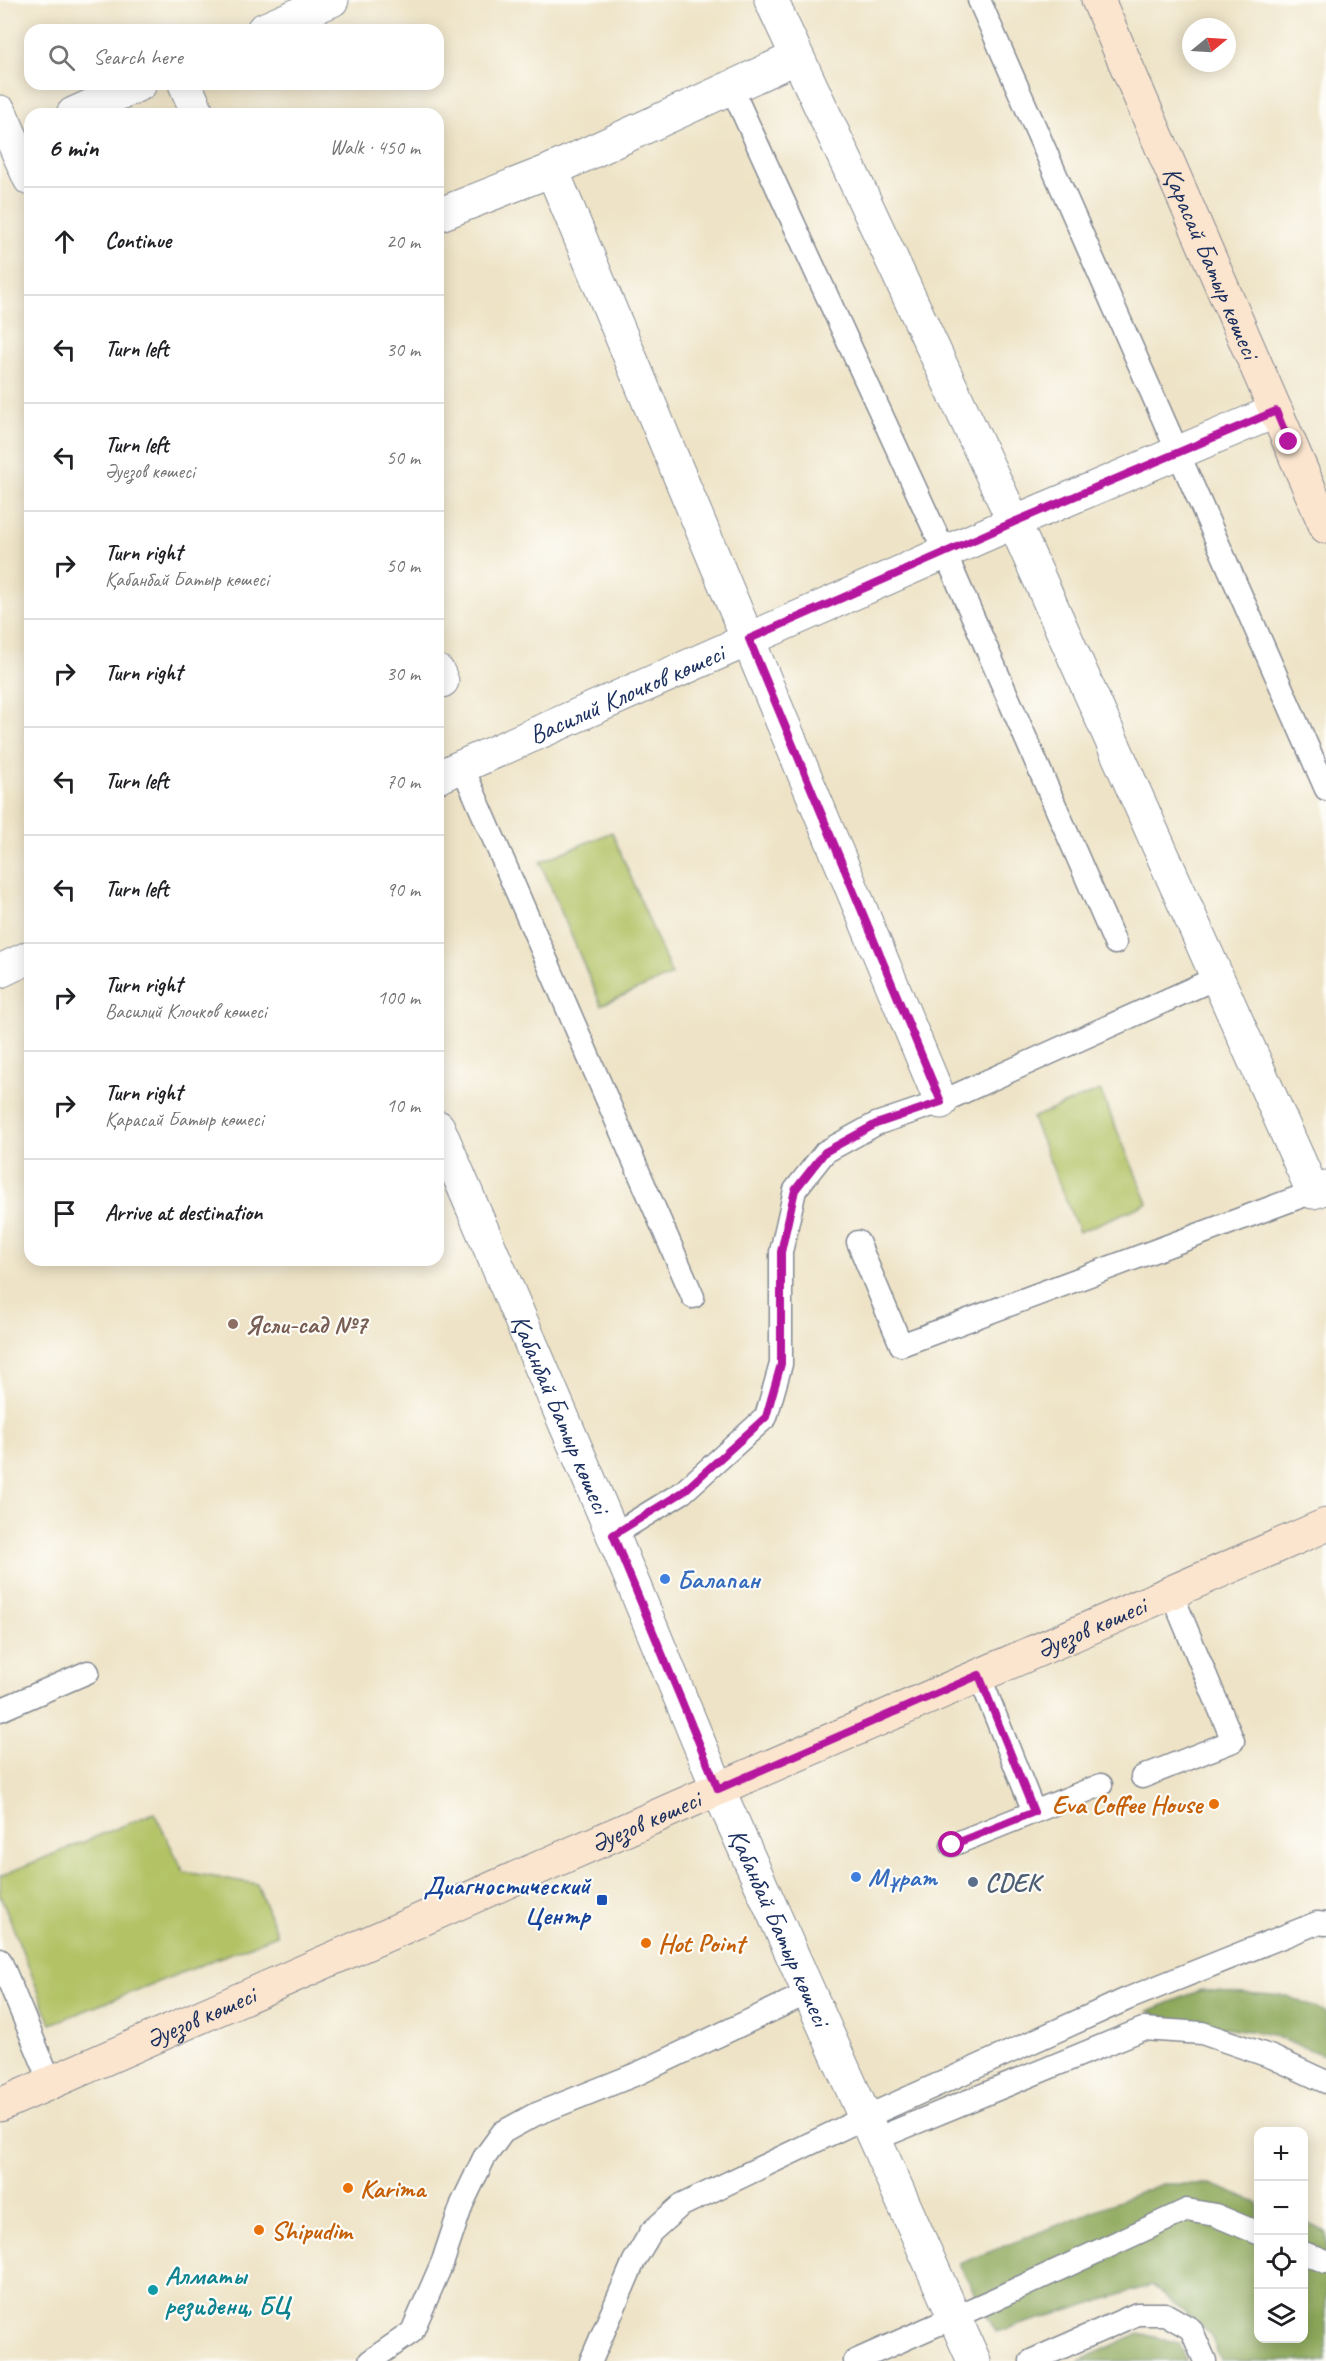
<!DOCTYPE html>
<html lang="en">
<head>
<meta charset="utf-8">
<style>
  body { margin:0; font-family:Caveat,sans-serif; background:#f2f2f2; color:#202124 }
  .controls { position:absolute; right:18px; bottom:18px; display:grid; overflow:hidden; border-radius:12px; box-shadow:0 3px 15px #0003 }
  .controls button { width:54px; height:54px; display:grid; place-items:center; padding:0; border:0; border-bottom:2px solid #e0e0e0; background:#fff; color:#202124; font:30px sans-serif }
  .compass { position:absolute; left:1182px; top:18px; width:54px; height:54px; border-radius:50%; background:#fff; box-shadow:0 3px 15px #0003; rotate:72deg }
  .stop { position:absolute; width:18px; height:18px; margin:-14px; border:4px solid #b5179e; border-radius:50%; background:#fff }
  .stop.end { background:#b5179e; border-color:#fff; box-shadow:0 2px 6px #0008 }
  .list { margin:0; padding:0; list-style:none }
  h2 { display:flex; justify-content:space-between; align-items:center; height:78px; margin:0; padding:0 24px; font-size:26px }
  h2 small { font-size:20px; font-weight:400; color:#757577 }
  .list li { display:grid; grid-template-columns:39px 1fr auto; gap:18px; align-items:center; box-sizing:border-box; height:108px; padding:0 24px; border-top:2px solid #e0e0e0 }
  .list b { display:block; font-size:22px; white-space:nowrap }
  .list p { margin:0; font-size:20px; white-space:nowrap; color:#757577 }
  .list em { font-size:20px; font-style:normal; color:#757577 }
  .icon { flex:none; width:33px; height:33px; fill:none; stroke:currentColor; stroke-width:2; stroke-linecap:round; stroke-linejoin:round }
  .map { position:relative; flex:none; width:1326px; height:2361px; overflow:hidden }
  .search { position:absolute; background:#fff; box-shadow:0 3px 15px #0003; left:24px; top:24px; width:420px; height:66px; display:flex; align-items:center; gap:15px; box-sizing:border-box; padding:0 21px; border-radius:18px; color:#757577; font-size:22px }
  .panel { position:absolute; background:#fff; box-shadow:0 3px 15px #0003; left:24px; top:108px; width:420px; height:1158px; border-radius:18px }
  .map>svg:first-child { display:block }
  .green { fill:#b2c265; stroke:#667862; stroke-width:1.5 }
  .forest { fill:#8da85a; stroke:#546c5c; stroke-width:1.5 }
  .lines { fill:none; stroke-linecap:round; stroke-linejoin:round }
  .lane-casing { stroke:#848992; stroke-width:25 }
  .street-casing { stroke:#848992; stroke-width:35 }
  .secondary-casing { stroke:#848992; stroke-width:35 }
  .lane { stroke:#fff; stroke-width:22 }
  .street { stroke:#fff; stroke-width:33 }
  .secondary { stroke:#fbe5cf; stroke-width:33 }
  .route { stroke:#b5179e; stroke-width:8 }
  .education-dot { fill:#8d6e63; stroke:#fdfcf7; stroke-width:2 }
  .shop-dot { fill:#3f7fe0; stroke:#fdfcf7; stroke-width:2 }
  .food-dot { fill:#e8710a; stroke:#fdfcf7; stroke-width:2 }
  .service-dot { fill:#5c6f8a; stroke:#fdfcf7; stroke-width:2 }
  .transit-dot { fill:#1a4fb4; stroke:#fdfcf7; stroke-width:2 }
  .culture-dot { fill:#0f9aa8; stroke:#fdfcf7; stroke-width:2 }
  .labels { text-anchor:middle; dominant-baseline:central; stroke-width:4.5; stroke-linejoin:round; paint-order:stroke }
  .street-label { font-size:26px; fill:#1b2f5e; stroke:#fdfcf7 }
  .education-label { font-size:26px; font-weight:bold; fill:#785e54; stroke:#fdfcf7; text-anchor:start }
  .shop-label { font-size:26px; font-weight:bold; fill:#366cbe; stroke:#fdfcf7; text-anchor:start }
  .food-label { font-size:26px; font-weight:bold; fill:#c56008; stroke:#fdfcf7; text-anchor:start }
  .service-label { font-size:26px; font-weight:bold; fill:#4e5e75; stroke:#fdfcf7; text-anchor:start }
  .transit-label { font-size:26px; font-weight:bold; fill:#164399; stroke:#fdfcf7; text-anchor:end }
  .culture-label { font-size:26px; font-weight:bold; fill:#0d838f; stroke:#fdfcf7; text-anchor:start }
</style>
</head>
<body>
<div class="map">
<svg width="1326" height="2361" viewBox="0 0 1326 2361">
  <rect width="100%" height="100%" fill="#fdfcf7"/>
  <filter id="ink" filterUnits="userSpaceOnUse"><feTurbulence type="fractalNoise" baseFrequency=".0167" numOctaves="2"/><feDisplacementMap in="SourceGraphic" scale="12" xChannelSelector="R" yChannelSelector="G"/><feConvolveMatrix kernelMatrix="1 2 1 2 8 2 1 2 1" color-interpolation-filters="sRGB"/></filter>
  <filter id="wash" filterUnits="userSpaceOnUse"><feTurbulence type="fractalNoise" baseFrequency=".008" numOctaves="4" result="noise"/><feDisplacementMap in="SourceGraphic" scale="24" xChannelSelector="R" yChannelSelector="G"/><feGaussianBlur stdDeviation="1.35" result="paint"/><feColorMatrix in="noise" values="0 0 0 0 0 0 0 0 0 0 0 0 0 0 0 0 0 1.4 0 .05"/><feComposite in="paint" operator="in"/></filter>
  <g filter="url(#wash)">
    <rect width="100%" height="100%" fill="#eee3c6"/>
    <path class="green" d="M 612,832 L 672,975 L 601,1005 L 540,862 Z
      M 1100,1090 L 1148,1203 L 1079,1232 L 1032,1118 Z
      M 154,1813 L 184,1872 L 257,1884 L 277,1935 L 51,2024 L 0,1894 L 0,1876 Z"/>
    <path class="forest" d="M 1201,1990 L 1287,1996 L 1326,2012 L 1326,2056 L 1269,2034 L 1165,2018 L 1148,2011 Z
      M 1162,2184 L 1211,2184 L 1258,2203 L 1258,2338 L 1304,2338 L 1304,2222 L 1326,2232 L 1326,2361 L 1221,2361 L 1210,2334 L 1152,2285 L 996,2332 L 959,2264 Z
      M 1139,2333 L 1179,2343 L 1186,2361 L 1079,2361 Z"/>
  </g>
  <g filter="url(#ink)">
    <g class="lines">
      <g class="lane-casing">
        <path id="lane" d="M 979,0 L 1326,789
          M 731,87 L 945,553 L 1115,943
          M 462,766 L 693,1297
          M 858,1242 L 901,1345 L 1313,1192
          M 613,1535 L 683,1492 L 766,1417 L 781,1364 L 781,1252 L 795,1190 L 825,1152 L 876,1124 L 941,1102 L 1216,978
          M 979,1675 L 1034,1812
          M 0,1710 L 88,1672
          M 1142,1777 L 1233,1741 L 1171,1592
          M 952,1845 L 1101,1785
          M 0,1960 L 51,2083
          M 876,2139 L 1143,2029 L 1202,2033 L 1272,2057 L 1326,2082
          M 1304,2253 L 1326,2262
          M 370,2361 L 412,2332 L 443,2261 L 462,2204 L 484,2158 L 503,2132 L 534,2115 L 639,2073 L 810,1992
          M 591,2361 L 634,2261 L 651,2232 L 680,2206 L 866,2117 L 1127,1999 L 1317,1923 L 1326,1924
          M 855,2361 L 995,2299 L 1187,2210 L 1215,2215 L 1258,2233
          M 1031,2361 L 1137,2314 L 1165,2314 L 1191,2329 L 1205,2361"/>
      </g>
      <g class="street-casing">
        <g id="street">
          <path d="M 771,0 L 1014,522 L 1313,1192 L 1326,1187"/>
          <path d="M 263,30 L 332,0"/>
          <path d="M 185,84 L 198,114"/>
          <path d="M 0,112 L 30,179"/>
          <path d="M 73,114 L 140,84"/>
          <path d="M 552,170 L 797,57"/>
          <path d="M 438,215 L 552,170 L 941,1102"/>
          <path d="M 438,672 L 442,681"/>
          <path id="s1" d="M 438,777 L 1014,522 L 1276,411"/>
          <path d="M 0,971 L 30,957"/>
          <path id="s2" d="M 438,1127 L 613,1535 L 718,1789 L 974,2361"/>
        </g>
      </g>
      <g class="secondary-casing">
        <g id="secondary">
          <path id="s3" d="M 1098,0 L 1326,527"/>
          <path id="s4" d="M 0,2105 L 718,1789 L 1326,1525"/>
        </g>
      </g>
      <use href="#lane" class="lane"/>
      <use href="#street" class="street"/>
      <use href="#secondary" class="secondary"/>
    </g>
  </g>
  <g class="lines" filter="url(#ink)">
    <path class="route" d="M 952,1845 L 1034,1812 L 979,1675 L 718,1789 L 613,1535 L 683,1492 L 766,1417 L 781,1364 L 781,1252 L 795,1190 L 825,1152 L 876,1124 L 941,1102 L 749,639 L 1014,522 L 1276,411 L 1289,442"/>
  </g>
  <circle class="education-dot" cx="233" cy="1324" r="6"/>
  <g class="shop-dot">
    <circle cx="665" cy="1579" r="6"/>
    <circle cx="856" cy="1877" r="6"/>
  </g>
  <g class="food-dot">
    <circle cx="1214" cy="1804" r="6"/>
    <circle cx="646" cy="1943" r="6"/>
    <circle cx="348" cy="2188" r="6"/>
    <circle cx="259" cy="2230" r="6"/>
  </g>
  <circle class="service-dot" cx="973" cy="1882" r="6"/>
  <rect class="transit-dot" x="596" y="1894" width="12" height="12" rx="3"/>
  <circle class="culture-dot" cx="153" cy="2290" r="6"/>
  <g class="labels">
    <g class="street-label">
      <text stroke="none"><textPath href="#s3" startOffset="286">Қарасай Батыр көшесі</textPath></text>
      <text stroke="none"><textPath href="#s1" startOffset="206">Василий Клочков көшесі</textPath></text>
      <text stroke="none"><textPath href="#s2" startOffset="312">Қабанбай Батыр көшесі</textPath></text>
      <text stroke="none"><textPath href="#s4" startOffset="1191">Әуезов көшесі</textPath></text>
      <text stroke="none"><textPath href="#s4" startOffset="705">Әуезов көшесі</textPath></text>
      <text stroke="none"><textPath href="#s2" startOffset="870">Қабанбай Батыр көшесі</textPath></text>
      <text stroke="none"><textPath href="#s4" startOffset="219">Әуезов көшесі</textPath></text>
    </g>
    <g class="education-label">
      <text x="245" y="1324">Ясли-сад №7</text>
    </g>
    <g class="shop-label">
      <text x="677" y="1579">Балапан</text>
      <text x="868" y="1877">Мұрат</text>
    </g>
    <g class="food-label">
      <text x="1202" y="1804" text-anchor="end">Eva Coffee House</text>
      <text x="658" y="1943">Hot Point</text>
      <text x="360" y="2188">Karima</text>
      <text x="271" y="2230">Shipudim</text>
    </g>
    <g class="service-label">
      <text x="985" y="1882">CDEK</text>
    </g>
    <g class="transit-label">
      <text x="590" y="1885">Диагностический<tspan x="590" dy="30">Центр</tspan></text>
    </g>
    <g class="culture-label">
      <text x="165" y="2275">Алматы<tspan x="165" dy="30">резиденц, БЦ</tspan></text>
    </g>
  </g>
</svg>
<div class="controls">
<button>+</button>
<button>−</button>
<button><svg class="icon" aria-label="locate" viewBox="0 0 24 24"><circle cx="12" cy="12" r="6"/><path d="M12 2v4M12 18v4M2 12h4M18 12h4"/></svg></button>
<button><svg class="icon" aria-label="layers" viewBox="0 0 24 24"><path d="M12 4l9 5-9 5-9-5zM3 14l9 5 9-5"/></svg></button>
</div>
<svg class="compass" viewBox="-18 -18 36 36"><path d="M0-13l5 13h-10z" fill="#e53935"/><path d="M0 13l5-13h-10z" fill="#757577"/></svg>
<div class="stop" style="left:952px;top:1845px"></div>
<div class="stop end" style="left:1289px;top:442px"></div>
<div class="search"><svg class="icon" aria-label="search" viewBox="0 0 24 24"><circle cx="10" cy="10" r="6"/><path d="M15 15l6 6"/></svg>Search here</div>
<section class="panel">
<h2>6 min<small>Walk · 450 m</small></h2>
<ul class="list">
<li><svg class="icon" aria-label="ahead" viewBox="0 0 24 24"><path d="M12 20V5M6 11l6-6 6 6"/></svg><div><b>Continue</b></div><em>20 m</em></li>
<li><svg class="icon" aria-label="left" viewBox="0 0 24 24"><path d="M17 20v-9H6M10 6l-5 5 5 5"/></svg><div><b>Turn left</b></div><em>30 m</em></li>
<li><svg class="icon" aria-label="left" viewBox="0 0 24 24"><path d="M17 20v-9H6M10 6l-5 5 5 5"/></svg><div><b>Turn left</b><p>Әуезов көшесі</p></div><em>50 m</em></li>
<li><svg class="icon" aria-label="right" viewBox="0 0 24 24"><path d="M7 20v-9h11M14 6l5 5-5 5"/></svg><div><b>Turn right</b><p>Қабанбай Батыр көшесі</p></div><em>50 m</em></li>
<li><svg class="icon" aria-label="right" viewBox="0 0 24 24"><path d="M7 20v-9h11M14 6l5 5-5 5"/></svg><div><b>Turn right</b></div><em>30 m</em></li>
<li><svg class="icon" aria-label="left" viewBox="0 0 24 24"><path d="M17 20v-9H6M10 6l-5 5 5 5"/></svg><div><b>Turn left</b></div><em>70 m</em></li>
<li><svg class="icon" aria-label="left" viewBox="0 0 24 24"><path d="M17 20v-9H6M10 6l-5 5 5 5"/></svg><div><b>Turn left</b></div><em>90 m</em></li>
<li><svg class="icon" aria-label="right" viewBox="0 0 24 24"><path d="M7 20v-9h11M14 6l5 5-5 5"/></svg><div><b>Turn right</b><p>Василий Клочков көшесі</p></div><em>100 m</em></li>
<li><svg class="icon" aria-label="right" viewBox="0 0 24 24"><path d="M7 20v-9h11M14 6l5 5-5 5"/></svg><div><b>Turn right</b><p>Қарасай Батыр көшесі</p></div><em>10 m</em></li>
<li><svg class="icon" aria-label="arrive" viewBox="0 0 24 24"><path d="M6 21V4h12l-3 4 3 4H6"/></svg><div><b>Arrive at destination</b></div></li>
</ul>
</section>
</div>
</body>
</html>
